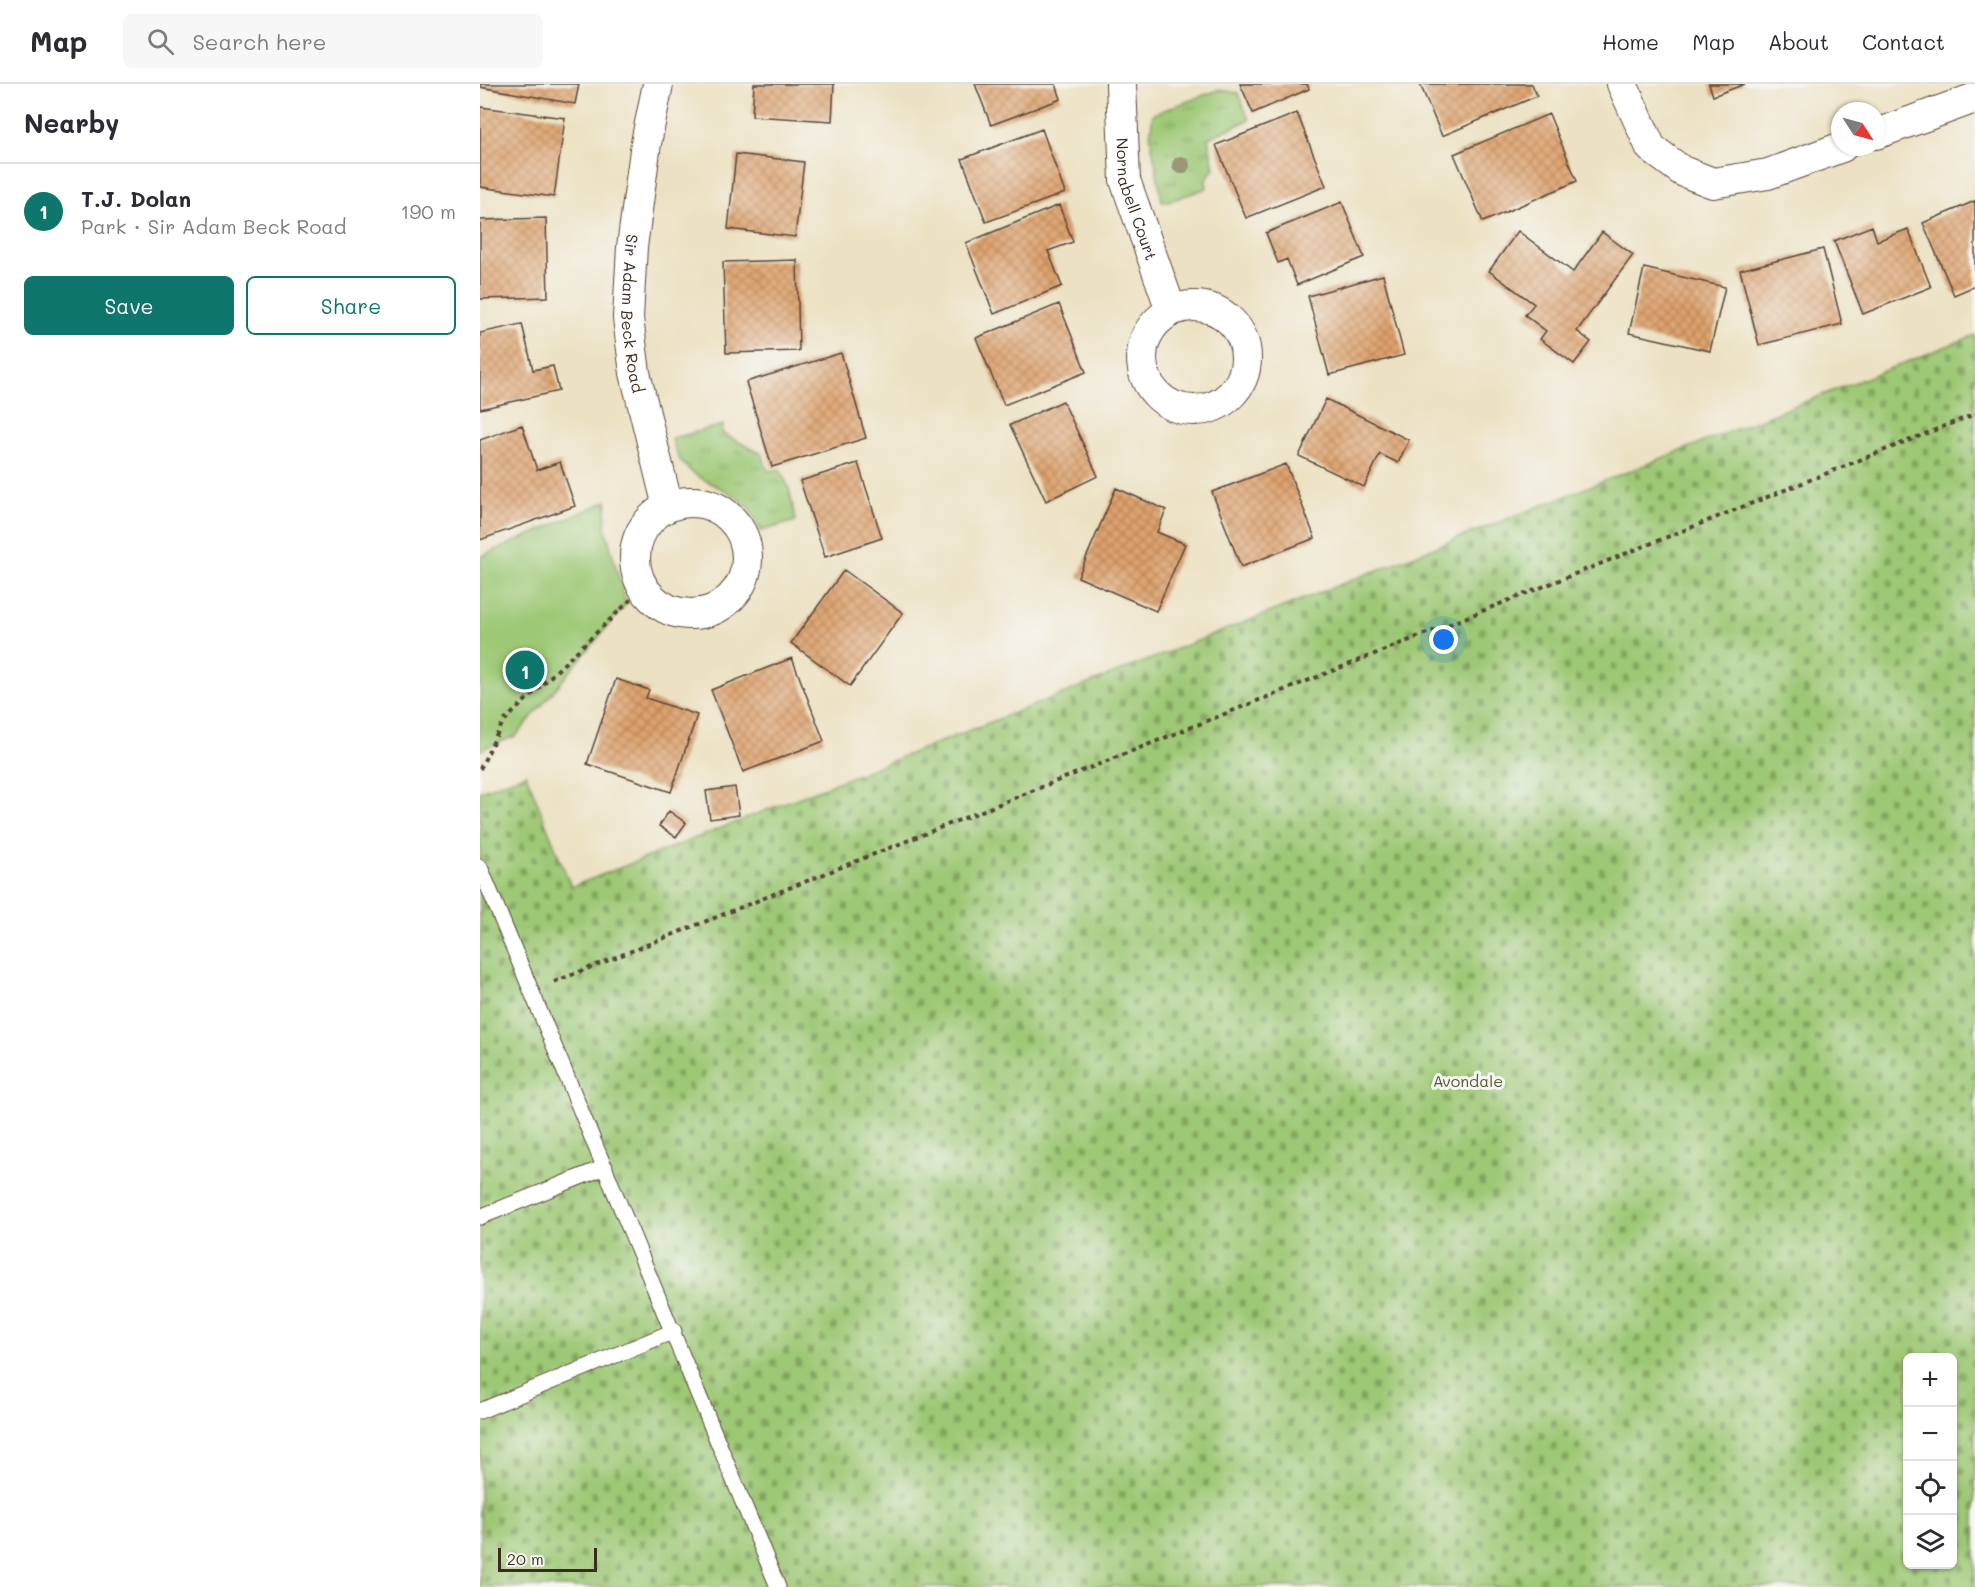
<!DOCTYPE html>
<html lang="en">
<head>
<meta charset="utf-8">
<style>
  body { margin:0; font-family:Mali,sans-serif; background:#f7f7f7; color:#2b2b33 }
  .controls { position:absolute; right:18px; bottom:18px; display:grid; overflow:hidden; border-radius:9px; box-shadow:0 2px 4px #0004 }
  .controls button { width:54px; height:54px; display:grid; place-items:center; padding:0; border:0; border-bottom:2px solid #e1e1e2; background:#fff; color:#2b2b33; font:30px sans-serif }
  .compass { position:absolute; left:1351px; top:18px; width:54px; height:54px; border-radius:50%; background:#fff; box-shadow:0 2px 4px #0004; rotate:126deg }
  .scale { position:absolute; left:18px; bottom:15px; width:99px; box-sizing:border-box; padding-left:6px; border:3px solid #3b2a1e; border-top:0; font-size:16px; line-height:21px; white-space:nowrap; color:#3b2a1e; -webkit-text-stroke:4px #f6f6f2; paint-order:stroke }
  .you { position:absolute; left:964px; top:556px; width:21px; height:21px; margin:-15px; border:4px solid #fff; border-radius:50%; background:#1a73e8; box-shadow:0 0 0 9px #1a73e833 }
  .badge { display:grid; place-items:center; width:39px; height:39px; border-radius:50%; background:#0f766e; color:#fff; font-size:20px; font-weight:700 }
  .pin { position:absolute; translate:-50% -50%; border:3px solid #fff; box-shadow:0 2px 6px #0006 }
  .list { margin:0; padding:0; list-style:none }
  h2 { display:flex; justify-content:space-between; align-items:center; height:78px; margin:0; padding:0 24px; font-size:26px }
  h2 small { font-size:20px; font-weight:400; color:#7c7c81 }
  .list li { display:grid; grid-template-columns:39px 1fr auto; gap:18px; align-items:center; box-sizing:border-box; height:96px; padding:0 24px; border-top:2px solid #e1e1e2 }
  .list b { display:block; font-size:22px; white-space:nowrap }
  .list p { margin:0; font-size:20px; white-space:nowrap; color:#7c7c81 }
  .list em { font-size:20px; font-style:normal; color:#7c7c81 }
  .actions { display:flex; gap:12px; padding:18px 24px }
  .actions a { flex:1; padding:14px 0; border:2px solid #0f766e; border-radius:9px; text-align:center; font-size:21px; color:#0f766e }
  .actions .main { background:#0f766e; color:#fff }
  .icon { flex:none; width:33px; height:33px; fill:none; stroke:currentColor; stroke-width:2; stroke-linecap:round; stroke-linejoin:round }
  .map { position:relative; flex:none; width:1495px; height:1503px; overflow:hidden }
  header { display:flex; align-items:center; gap:36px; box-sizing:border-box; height:84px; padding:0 30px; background:#fff; border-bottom:2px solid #e1e1e2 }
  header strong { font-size:28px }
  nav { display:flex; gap:33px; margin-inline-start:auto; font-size:21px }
  .search { width:420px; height:54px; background:#f7f7f7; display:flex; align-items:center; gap:15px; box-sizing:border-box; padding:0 21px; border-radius:9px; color:#7c7c81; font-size:22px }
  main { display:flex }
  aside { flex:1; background:#fff }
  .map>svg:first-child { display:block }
  .grass { fill:url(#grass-tufts); stroke:#6c7949; stroke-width:1.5 }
  .cemetery { fill:url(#cemetery-stones); stroke:#6c7949; stroke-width:1.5; fill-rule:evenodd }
  .park { fill:#9dc874; stroke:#6c7949; stroke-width:1.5 }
  .building { fill:url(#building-cross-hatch) }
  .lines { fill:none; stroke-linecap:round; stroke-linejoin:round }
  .lane-casing { stroke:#564537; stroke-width:17 }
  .street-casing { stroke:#564537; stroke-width:32 }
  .path { stroke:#564537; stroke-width:4; stroke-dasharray:4.5 4.5; stroke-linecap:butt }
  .lane { stroke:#fff; stroke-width:15 }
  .street { stroke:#fff; stroke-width:30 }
  .tree { fill:#9b9676 }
  .labels { text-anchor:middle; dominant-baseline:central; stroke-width:6; stroke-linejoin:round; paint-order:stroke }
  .street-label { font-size:16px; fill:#3b2a1e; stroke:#f6f6f2 }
  .park-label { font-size:16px; fill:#585938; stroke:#f6f6f2 }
</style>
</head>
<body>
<header>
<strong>Map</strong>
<div class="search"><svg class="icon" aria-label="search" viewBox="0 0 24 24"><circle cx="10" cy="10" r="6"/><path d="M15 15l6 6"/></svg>Search here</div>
<nav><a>Home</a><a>Map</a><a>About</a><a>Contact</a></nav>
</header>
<main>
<aside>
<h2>Nearby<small></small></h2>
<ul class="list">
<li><span class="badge">1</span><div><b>T.J. Dolan</b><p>Park · Sir Adam Beck Road</p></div><em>190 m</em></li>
</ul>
<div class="actions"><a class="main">Save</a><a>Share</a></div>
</aside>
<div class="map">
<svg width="1495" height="1503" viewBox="0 0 1495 1503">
  <defs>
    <pattern id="grass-tufts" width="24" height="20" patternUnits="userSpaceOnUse" patternTransform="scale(1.5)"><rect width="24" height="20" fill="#9dc874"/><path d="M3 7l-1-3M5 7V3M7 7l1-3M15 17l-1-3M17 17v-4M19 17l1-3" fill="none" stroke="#81a35f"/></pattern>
    <pattern id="cemetery-stones" width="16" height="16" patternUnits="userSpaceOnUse" patternTransform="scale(1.5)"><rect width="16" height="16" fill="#9dc874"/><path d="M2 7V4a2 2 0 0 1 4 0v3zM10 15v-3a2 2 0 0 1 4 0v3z" fill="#81a35f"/></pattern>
    <pattern id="building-cross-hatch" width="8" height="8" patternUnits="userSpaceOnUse" patternTransform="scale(1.5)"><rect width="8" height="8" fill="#dea26d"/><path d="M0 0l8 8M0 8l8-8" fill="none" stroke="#b58459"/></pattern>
  </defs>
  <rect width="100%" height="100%" fill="#f6f6f2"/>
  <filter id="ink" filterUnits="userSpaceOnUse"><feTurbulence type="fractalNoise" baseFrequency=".0167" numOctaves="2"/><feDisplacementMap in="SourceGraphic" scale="12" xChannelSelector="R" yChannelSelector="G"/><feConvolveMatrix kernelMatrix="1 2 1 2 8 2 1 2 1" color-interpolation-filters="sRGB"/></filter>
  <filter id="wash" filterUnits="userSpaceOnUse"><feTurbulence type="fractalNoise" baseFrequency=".008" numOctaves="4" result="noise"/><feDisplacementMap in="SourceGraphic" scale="24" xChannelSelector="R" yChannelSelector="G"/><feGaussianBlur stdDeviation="1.35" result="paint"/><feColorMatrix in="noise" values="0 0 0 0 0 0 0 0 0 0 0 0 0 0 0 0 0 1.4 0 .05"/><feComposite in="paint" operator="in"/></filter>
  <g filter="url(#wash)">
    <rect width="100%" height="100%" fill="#ece1c2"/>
    <path class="grass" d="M 738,6 L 758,9 L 769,36 L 728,54 L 734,84 L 726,95 L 727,104 L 687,118 L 682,117 L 670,51 L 673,30 Z
      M 243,341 L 242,349 L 282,370 L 288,387 L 300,385 L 309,405 L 316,437 L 281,447 C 277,440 274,432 270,426 C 246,395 200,402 192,354 Z"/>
    <path class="cemetery" d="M 1495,251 L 1495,1503 L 0,1503 L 0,707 L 46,690 L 91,803 ZM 1428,1274 L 1472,1274 L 1472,1480 L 1428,1480 Z"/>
    <path class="park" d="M 127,417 L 125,443 L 146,520 L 36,652 L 0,666 L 0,473 Z"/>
    <g id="blocks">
      <path class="building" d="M 0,0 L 99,0 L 95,20 L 0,3 Z
        M 274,0 L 354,0 L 352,37 L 272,32 Z
        M 495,0 L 576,0 L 581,15 L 511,41 Z
        M 760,0 L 827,0 L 829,5 L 773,29 Z
        M 940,0 L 1052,0 L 1057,12 L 962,52 Z
        M 1229,0 L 1265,0 L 1233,12 Z
        M 0,23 L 85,34 L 74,113 L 0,103 Z
        M 817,29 L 846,102 L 766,134 L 736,61 Z
        M 1069,30 L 1097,97 L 1003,138 L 974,70 Z
        M 562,45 L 585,109 L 506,138 L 482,75 Z
        M 256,70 L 324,78 L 315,153 L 248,145 Z
        M 1495,117 L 1495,202 L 1474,211 L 1443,139 Z
        M 862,118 L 884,173 L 817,201 L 807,175 L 798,179 L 786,149 Z
        M 579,121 L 593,158 L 568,167 L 582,202 L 514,230 L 486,159 Z
        M 66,134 L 68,213 L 0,215 L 0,136 Z
        M 1392,142 L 1397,157 L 1428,145 L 1451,203 L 1383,230 L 1354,157 Z
        M 1038,147 L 1093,188 L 1122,148 L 1153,171 L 1097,247 L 1111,258 L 1094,280 L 1060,255 L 1066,247 L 1045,231 L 1054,220 L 1009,187 Z
        M 1343,165 L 1362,240 L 1279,261 L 1260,186 Z
        M 317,176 L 319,267 L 246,269 L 243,178 Z
        M 1164,184 L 1245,203 L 1230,267 L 1149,249 Z
        M 903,191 L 924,271 L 849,291 L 828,212 Z
        M 579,220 L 606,288 L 524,321 L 496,254 Z
        M 42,240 L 53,286 L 73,282 L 79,307 L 0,325 L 0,249 Z
        M 361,269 L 386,354 L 292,383 L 266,298 Z
        M 846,315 L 929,356 L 918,379 L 900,370 L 884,403 L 819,372 Z
        M 583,317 L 618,392 L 566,417 L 530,341 Z
        M 42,341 L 57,386 L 80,378 L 95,422 L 0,456 L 0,356 Z
        M 378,379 L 402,454 L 345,473 L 320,397 Z
        M 806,380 L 835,454 L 761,483 L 732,408 Z
        M 636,404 L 686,426 L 677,448 L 705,460 L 676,527 L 598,493 Z
        M 364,486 L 423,529 L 370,602 L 311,559 Z
        M 312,574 L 344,657 L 263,688 L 231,606 Z
        M 136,595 L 169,606 L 166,614 L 217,631 L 191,708 L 107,680 Z
        M 255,703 L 259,731 L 230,735 L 226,707 Z
        M 189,727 L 206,739 L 196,753 L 179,742 Z"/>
    </g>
  </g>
  <g filter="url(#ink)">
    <use href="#blocks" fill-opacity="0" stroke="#564537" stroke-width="1.5"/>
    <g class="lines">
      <g class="lane-casing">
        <path id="lane" d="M 0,783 L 298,1503
          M 0,1133 L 125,1083
          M 0,1327 L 194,1247"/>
      </g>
      <g class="street-casing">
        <g id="street">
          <path id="s1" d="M 178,0 L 166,59 L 152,163 L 148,234 L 155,289 L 188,423"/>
          <path id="s2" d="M 641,0 L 645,96 L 691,226"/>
          <path d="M 1142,0 L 1171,64 L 1202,87 L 1233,99 L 1288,90 L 1362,63"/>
          <path d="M 1396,50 L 1495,14"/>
          <circle cx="714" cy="274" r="52"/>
          <circle cx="211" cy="474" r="56"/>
        </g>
      </g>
      <path class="path" d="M 0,685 L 23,638 L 163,504
        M 74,898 L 1495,330"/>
      <use href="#lane" class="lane"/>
      <use href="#street" class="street"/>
    </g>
    <circle class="tree" cx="701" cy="81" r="9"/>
  </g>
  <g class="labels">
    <g class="street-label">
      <text stroke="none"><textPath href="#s2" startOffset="117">Nornabell Court</textPath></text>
      <text stroke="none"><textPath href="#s1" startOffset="232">Sir Adam Beck Road</textPath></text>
    </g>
    <g class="park-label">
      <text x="988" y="996">Avondale</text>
    </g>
  </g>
</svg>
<div class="controls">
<button>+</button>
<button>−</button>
<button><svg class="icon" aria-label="locate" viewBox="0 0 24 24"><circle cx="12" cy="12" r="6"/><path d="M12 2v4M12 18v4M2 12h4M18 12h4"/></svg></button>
<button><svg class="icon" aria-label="layers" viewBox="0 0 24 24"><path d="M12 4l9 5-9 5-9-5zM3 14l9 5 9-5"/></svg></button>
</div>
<svg class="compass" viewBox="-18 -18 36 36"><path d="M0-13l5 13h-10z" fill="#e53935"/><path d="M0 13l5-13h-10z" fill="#7c7c81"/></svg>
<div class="scale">20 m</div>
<div class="you"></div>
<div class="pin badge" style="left:45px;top:586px">1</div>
</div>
</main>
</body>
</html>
